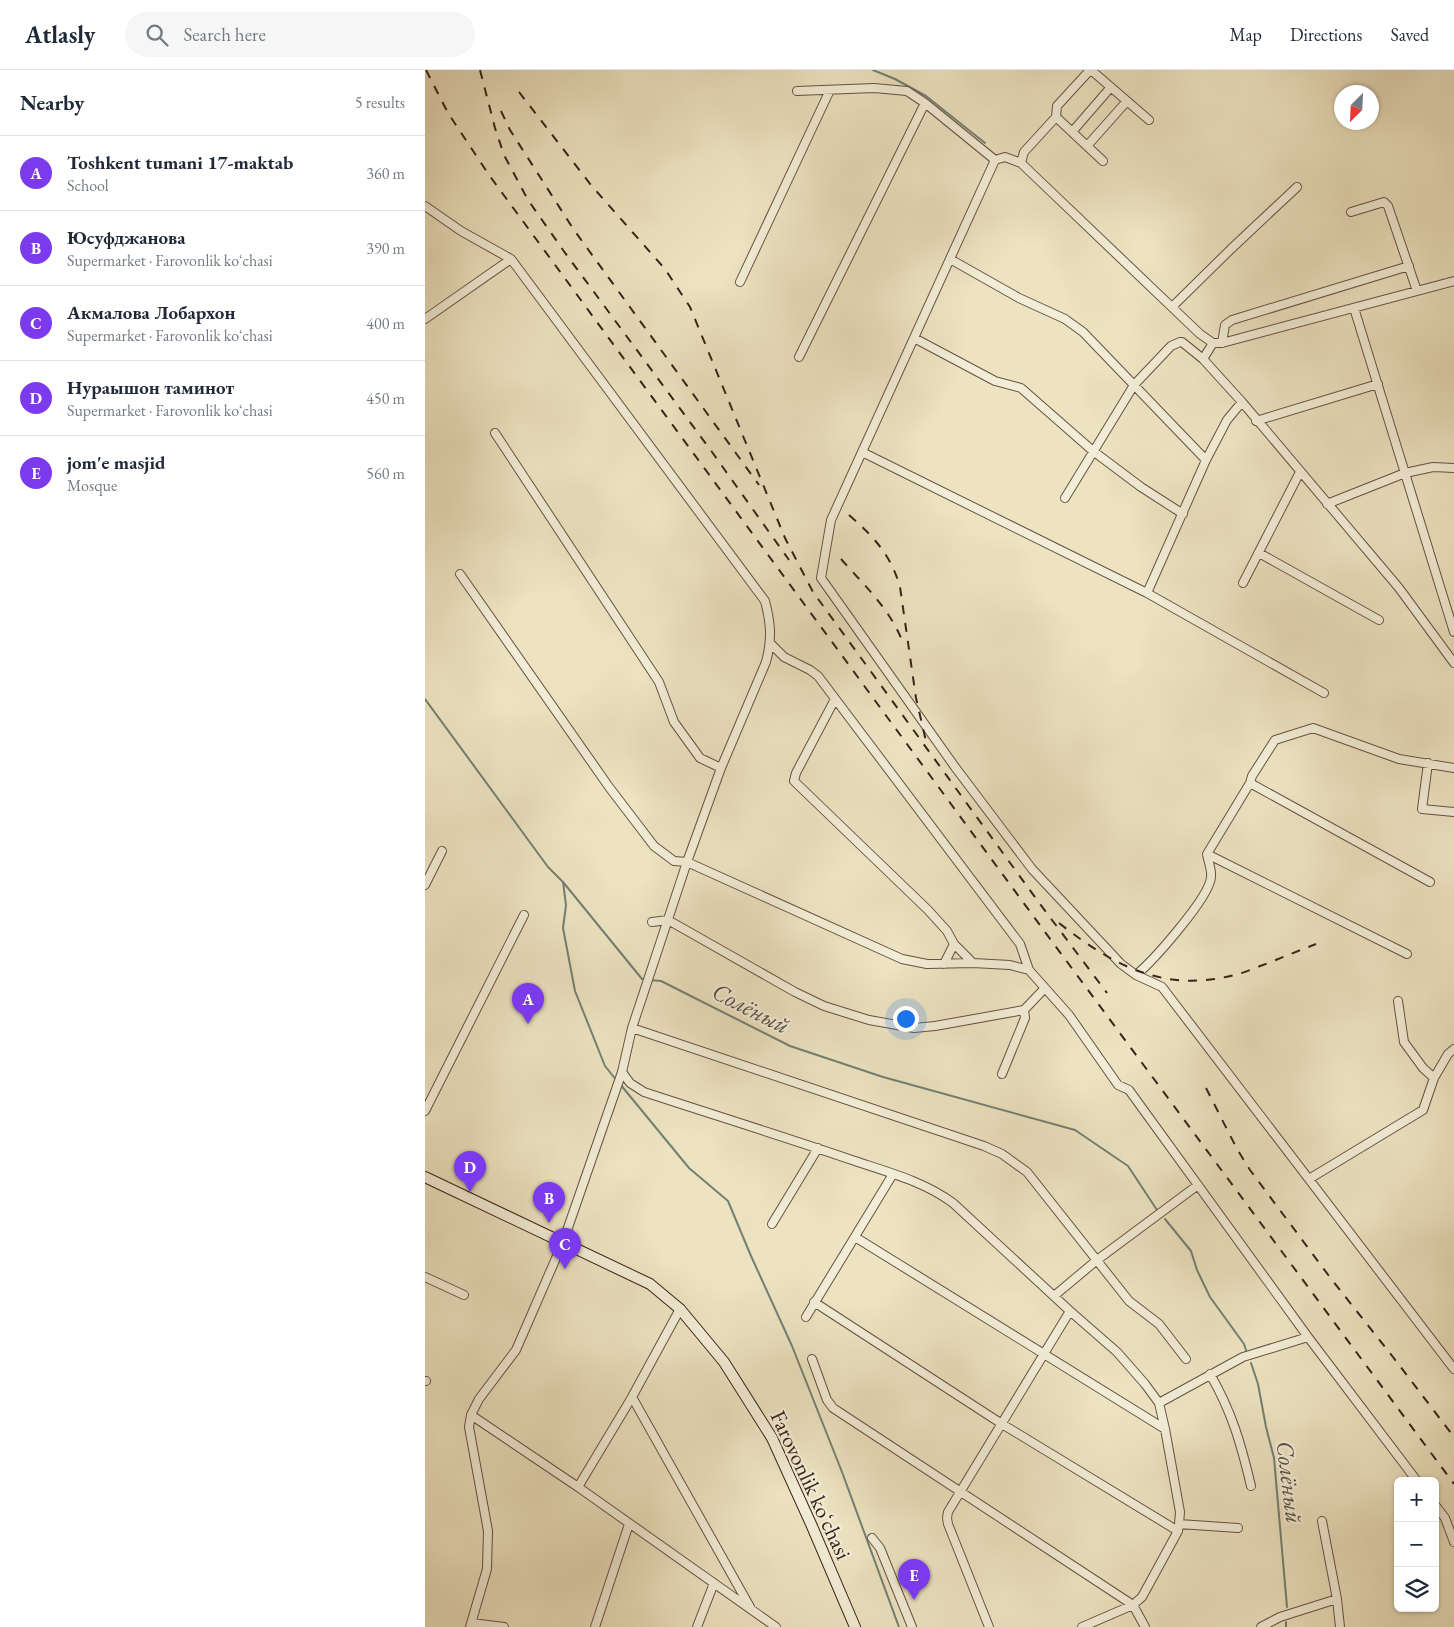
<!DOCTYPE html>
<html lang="en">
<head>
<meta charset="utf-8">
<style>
  body { margin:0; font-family:"EB Garamond",serif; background:#f6f6f7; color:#1f2937 }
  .controls { position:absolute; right:15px; bottom:15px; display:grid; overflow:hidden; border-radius:8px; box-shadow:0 1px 4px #0004 }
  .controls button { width:45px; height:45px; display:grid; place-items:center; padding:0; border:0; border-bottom:1px solid #e0e1e3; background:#fff; color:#1f2937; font:25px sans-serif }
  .compass { position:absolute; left:909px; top:15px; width:45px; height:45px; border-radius:50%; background:#fff; box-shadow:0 1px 4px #0004; rotate:204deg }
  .you { position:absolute; left:480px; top:948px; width:18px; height:18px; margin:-12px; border:4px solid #fff; border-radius:50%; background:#1a73e8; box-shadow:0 0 0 8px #1a73e833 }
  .badge { display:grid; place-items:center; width:32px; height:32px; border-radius:50%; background:#7c3aed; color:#fff; font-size:16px; font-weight:700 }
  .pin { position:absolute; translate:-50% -41px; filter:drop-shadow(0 1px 2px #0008) }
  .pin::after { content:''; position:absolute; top:26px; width:18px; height:15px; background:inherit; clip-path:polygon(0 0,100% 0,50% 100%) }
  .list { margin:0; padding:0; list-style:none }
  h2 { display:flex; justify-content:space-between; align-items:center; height:65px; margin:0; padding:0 20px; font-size:21px }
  h2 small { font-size:16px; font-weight:400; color:#747a83 }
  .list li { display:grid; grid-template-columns:32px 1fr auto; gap:15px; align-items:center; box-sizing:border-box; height:75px; padding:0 20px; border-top:1px solid #e0e1e3 }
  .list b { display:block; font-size:19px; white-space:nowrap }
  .list p { margin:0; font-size:16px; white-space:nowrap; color:#747a83 }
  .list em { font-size:16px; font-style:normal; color:#747a83 }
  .icon { flex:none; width:28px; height:28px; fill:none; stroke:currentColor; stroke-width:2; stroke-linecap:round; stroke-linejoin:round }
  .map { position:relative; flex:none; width:1029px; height:1557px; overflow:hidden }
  header { display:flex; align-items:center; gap:30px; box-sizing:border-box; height:70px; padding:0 25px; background:#fff; border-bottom:1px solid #e0e1e3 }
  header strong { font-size:24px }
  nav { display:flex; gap:28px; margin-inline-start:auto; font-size:18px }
  .search { width:350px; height:45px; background:#f6f6f7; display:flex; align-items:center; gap:12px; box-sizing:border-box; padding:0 18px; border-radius:28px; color:#747a83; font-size:19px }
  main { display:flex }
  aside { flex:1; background:#fff }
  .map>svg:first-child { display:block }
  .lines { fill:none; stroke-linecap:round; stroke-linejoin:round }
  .stream { stroke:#738074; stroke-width:2 }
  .street-casing { stroke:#655243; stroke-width:10 }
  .secondary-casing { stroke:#382219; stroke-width:12 }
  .street { stroke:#f3edd7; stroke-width:8 }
  .secondary { stroke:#f3edd7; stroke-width:10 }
  .rail { stroke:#382219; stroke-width:2; stroke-dasharray:9 9; stroke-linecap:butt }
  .labels { text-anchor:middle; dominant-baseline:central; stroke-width:4.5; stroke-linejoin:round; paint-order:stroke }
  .street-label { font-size:22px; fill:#382219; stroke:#f3edd7 }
  .water-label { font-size:24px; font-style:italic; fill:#555146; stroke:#f3edd7 }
</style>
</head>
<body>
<header>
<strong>Atlasly</strong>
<div class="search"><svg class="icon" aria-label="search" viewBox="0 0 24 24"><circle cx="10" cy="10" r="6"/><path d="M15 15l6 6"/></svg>Search here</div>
<nav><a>Map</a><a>Directions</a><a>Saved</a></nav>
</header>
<main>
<aside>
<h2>Nearby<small>5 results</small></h2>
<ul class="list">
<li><span class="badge">A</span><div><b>Toshkent tumani 17-maktab</b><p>School</p></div><em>360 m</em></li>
<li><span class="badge">B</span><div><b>Юсуфджанова</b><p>Supermarket · Farovonlik koʻchasi</p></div><em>390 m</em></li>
<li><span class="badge">C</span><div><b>Акмалова Лобархон</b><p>Supermarket · Farovonlik koʻchasi</p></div><em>400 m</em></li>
<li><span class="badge">D</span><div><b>Нураышон таминот</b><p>Supermarket · Farovonlik koʻchasi</p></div><em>450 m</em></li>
<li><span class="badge">E</span><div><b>jom'e masjid</b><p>Mosque</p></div><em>560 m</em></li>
</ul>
</aside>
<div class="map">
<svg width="1029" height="1557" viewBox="0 0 1029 1557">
  <rect width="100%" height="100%" fill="#ede3c1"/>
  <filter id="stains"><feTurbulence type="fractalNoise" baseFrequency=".004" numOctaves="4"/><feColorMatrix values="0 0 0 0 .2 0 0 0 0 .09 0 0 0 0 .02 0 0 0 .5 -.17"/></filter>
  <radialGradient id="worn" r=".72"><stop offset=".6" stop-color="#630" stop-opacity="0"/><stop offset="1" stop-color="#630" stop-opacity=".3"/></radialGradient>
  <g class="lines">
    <path class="stream" d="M 448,0 L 470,9 L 501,26 L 560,73
      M 0,629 L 123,797 L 138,812 L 217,909 L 220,909
      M 138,812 L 141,835 L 138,858 L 150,921 L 180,996 L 192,1011
      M 225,910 L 236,911 L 365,976 L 458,1007 L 650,1060 L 703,1096 L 732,1140
      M 195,1014 L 264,1098 L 303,1131 L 326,1186 L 367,1276 L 417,1402 L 474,1557
      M 740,1149 L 766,1181 L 772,1200 L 785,1227 L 819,1274 L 822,1283
      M 826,1293 L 833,1314 L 841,1357 L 849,1388 L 862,1537
      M 861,1552 L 861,1557"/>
    <g class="street-casing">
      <path id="street" d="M 666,0 L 724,50
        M 372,21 L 449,18 L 482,21 L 500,33 L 570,90
        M 631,47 L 678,91
        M 647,62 L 686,17
        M 662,76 L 702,31
        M 570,90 L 406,450 L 396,508 L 530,697 L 607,799 L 696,894 L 711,905 L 737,917 L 1029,1299
        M 570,90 L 580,87 L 596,93 L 775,264 L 788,273 L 797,273 L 1029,211
        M 596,93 L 599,82 L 631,47 L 632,36 L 665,0
        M 0,136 L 36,161 L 86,189 L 340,531 C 346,554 347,569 341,592 L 296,698 L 262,792 L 207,958 L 197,1002 L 138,1172 L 91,1280 L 54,1329 L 46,1345 L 44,1357 L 63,1461 L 62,1499 L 45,1557
        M 926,142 L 959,132 L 963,136 L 992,221
        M 525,189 L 594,228 L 640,249 L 658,262 L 781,390
        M 315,212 L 405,20
        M 747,237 L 806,179 L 872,117
        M 929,238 L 1029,562
        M 0,249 L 86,189
        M 489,268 L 570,311 L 596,318 L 668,381 L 716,417 L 758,444
        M 788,273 L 778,289 L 817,332 L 974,518 L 1029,593
        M 797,273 L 800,255 L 807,250 L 984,196
        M 374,287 L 500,33
        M 831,351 L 953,314
        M 70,363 L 234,612 L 249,652 L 275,688 L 296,698
        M 437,382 L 722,523 L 899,623
        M 640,428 L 709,315 L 746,276 L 755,272 L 757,272 L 778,289
        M 902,434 L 980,403 L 1008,397 L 1029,398
        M 834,483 L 954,550
        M 35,504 L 184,717 L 229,776 L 249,791 L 262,792 L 477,889 L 502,894 L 548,893 L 585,895 L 604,900 L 644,945 L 693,1015 L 704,1020 L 883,1267 L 992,1411
        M 818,513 L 875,402
        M 722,523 L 781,390 L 802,350 L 817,332
        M 346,574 L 359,587 L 385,600 L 393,606 L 595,874 L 604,900
        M 410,629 L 371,703 L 369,711 L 503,840 L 522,861 L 529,874 L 548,893
        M 1003,693 L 997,739 L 1029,742
        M 825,713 L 1005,812
        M 782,784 L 982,884
        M 0,815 L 17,781
        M 227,852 L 243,850 L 370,922 L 399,936 L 444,950 L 489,958 L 510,956 L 599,940 L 620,918
        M 519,894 L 529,874
        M 711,905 C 728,891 785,827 786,807 C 787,800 783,791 782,784 L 825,713 L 827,706 L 850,670 L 888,658 L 974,689 L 1029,698
        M 973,931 L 979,972 L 998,998 L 1009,1008
        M 207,958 L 559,1076 L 577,1084 L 602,1102 L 704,1231 L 734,1254 L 761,1289
        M 197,1002 L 205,1013 L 219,1022 C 289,1045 360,1067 430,1091 C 463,1102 500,1112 528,1133 L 645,1241 L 692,1282 L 720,1314 L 734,1333 L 740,1359 L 755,1442 L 754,1454 L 753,1461 L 717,1527 L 708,1535 L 657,1557
        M 577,1004 L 600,948 L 599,940
        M 0,1041 L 99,845
        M 884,1109 L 998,1040 L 1009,1008 L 1023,984 L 1029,979
        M 347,1154 L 393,1078
        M 430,1167 L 740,1359
        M 0,1207 L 39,1225
        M 629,1226 L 672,1190 L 773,1115
        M 389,1232 L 577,1354 L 753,1461
        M 381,1247 L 468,1104
        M 387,1289 L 402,1330 L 408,1338 L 708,1535 L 720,1557
        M 785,1304 C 807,1342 816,1374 826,1416
        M 0,1311 L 1,1311
        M 207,1327 L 325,1537
        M 734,1333 L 818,1287 L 883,1267
        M 46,1345 L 153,1417 L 351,1557
        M 153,1417 L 207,1327 L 255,1239
        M 1010,1435 L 1020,1448 L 1029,1472
        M 897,1451 L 912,1529 L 915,1557
        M 754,1454 L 813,1458
        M 447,1468 L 455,1478 L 487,1557
        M 47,1553 L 79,1557
        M 170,1557 L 204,1454
        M 272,1557 L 289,1513
        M 564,1557 L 523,1454 L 522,1448 L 523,1442 L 645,1241
        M 836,1557 L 855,1547 L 912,1529"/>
    </g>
    <g class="secondary-casing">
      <path id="secondary" d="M 0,1107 L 225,1214 L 255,1239 L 299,1292 L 347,1368 L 386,1454 L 430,1557"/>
    </g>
    <use href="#street" class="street"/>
    <use href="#secondary" class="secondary"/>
    <path class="rail" d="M 1,0 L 23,43 L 64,105 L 620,862 L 1029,1414
      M 55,0 L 70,58 L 79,85 L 103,130 L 138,180 L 287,382 L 364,490
      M 94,22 L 166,115 L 240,199 L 265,237 L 360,468 L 388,522 L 615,834 L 682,923
      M 76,41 L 85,60 L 149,160 L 334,415
      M 424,445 C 449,467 466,485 475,517 L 491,628 L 500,667 L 504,676
      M 416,489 C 439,515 466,540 478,573
      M 634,853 C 690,897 741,924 813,904 C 821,902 830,898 838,895 C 856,888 873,881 891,874
      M 781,1018 L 812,1079 L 825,1100 L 907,1210 L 968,1287 L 1029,1367"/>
  </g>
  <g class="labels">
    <g class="street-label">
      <text transform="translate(386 1415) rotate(65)">Farovonlik koʻchasi</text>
    </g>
    <g class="water-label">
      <text transform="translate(326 938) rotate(27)">Солёный</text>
      <text transform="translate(865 1412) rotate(83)">Солёный</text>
    </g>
  </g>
  <rect width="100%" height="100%" filter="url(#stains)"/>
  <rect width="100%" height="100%" fill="url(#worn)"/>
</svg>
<div class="controls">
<button>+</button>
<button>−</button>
<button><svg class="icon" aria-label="layers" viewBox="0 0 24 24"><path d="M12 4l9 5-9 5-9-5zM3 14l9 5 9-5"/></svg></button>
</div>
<svg class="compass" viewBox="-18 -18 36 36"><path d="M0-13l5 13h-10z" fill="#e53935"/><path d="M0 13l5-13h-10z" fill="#747a83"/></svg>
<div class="you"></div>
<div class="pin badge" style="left:103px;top:954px">A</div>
<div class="pin badge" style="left:124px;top:1153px">B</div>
<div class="pin badge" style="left:140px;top:1199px">C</div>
<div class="pin badge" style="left:45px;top:1122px">D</div>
<div class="pin badge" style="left:489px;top:1530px">E</div>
</div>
</main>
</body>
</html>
